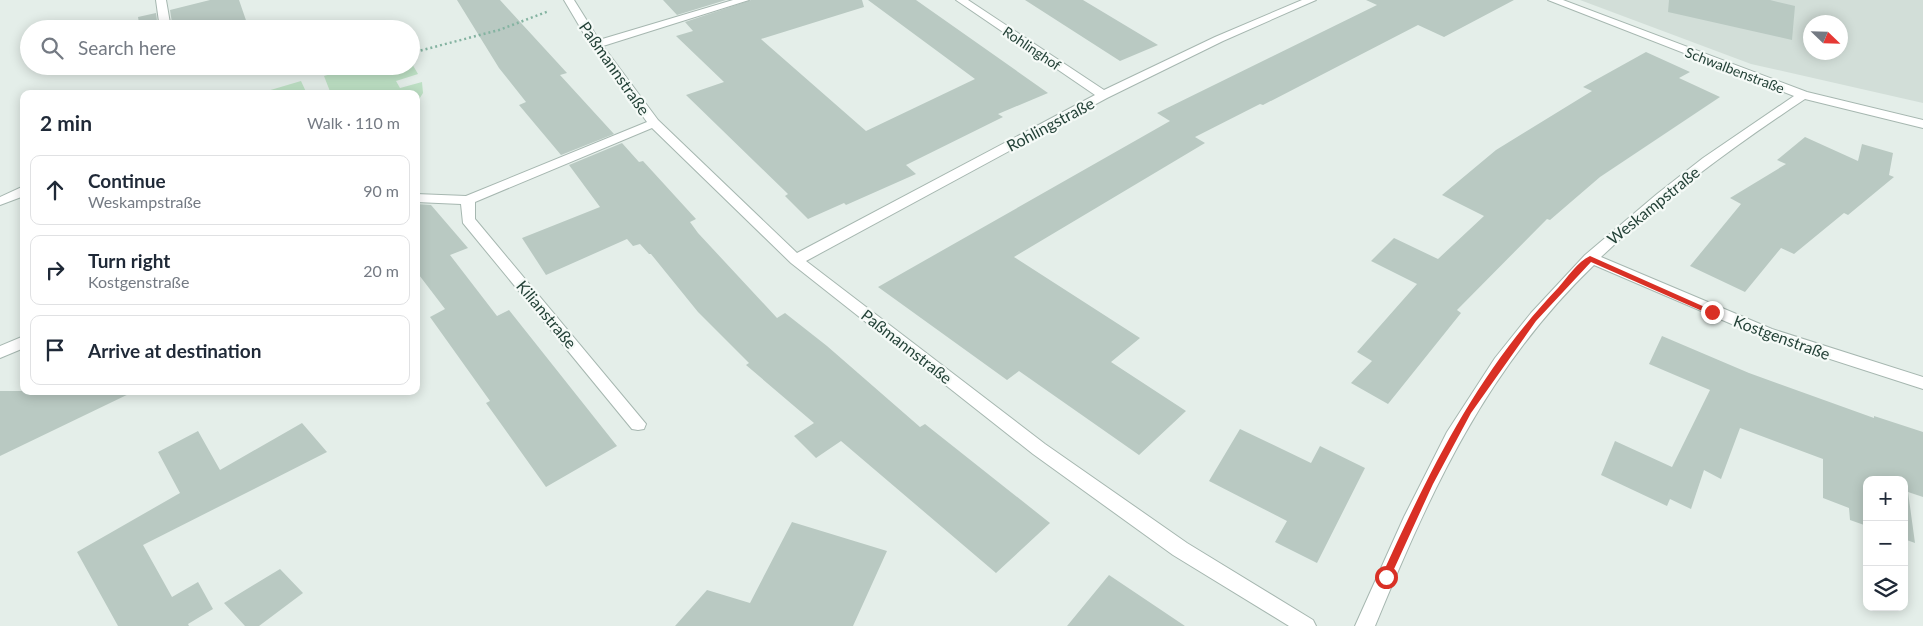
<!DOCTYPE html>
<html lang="en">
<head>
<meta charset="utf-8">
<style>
  body { margin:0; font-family:Lato,sans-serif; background:#f6f6f7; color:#1f2937 }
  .controls { position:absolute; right:15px; bottom:15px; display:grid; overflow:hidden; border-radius:10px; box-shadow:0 2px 12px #0003 }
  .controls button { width:45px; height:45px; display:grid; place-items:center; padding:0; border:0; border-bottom:1px solid #e0e1e3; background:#fff; color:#1f2937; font:25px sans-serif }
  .compass { position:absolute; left:1803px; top:15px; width:45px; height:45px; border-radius:50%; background:#fff; box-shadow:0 2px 12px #0003; rotate:113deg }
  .stop { position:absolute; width:15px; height:15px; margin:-11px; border:4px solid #d93025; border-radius:50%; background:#fff }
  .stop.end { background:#d93025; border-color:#fff; box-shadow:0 1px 5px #0008 }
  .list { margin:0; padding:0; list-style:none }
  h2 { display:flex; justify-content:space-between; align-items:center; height:65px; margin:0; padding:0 20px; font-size:21px }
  h2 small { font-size:16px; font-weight:400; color:#747a83 }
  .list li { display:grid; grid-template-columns:32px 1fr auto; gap:15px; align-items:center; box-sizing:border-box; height:70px; margin:0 10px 10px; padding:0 10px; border:1px solid #e0e1e3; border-radius:10px }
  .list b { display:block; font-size:19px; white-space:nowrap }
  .list p { margin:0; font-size:16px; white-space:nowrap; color:#747a83 }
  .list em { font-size:16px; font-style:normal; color:#747a83 }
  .icon { flex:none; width:28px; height:28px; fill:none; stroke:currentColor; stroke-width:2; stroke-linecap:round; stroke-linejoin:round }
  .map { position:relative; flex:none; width:1923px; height:626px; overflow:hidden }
  .search { position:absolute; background:#fff; box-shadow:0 2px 12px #0003; left:20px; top:20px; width:400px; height:55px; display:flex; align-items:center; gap:12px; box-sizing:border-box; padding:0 18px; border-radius:28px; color:#747a83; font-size:19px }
  .panel { position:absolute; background:#fff; box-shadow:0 2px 12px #0003; left:20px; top:90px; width:400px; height:305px; border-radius:10px }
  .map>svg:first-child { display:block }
  .built { fill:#d2ded8; fill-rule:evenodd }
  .green { fill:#bde0c4 }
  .building { fill:#b9c9c2 }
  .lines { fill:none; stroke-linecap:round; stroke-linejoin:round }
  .service-casing { stroke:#a6b7b0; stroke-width:2 }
  .minor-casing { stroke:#a6b7b0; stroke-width:2 }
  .path { stroke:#84b3a1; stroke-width:2.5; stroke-dasharray:2 3; stroke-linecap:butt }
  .service { fill:#fff; fill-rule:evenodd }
  .minor { fill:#fff; fill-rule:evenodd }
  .route { fill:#d93025 }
  .labels { text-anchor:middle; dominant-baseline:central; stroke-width:4.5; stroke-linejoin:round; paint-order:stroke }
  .far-street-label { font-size:14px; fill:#234137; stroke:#f5faf7 }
  .street-label { font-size:16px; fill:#234137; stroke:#f5faf7 }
</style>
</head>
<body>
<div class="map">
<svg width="1923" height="626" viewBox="0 0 1923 626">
  <rect width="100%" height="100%" fill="#e4eee9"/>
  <path class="built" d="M 1580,0 L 1923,0 L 1923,103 L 1751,64 ZM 1810,22 L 1840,22 L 1840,52 L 1810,52 Z"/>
  <path class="green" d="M 411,62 L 418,74 L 396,81 L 400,88 L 422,82 L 423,93 L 416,104 L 416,94 L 331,94 L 324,76 L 359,66 L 411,66 Z
    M 301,81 L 307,94 L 257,94 Z"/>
  <path class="building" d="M 210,0 L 239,0 L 249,29 L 173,29 L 170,10 Z
    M 457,0 L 500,0 L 567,73 L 560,75 L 614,134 L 561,155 L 519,105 L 526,102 L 499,68 Z
    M 663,0 L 726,0 L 677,15 Z
    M 751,0 L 862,0 L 864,7 L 761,39 L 866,131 L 975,79 L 868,0 L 916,0 L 1048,93 L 998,114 L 1003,117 L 906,165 L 916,174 L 846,205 L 844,203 L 808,219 L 785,196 L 788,194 L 686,95 L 724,82 L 676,36 L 693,31 L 685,22 Z
    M 1025,0 L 1083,0 L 1158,45 L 1120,61 Z
    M 1366,0 L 1514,0 L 1444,37 L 1418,25 L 1263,105 L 1260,104 L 1195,137 L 1205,143 L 1014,257 L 1140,338 L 1111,362 L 1186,411 L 1139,455 L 1019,371 L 1007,380 L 878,287 L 1170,121 L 1157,113 L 1377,5 Z
    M 1669,0 L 1770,0 L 1795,6 L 1792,40 L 1668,12 Z
    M 156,13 L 158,29 L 140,29 L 138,17 Z
    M 1646,52 L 1690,72 L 1679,78 L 1720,97 L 1600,177 L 1550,220 L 1547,219 L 1457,310 L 1461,313 L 1388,404 L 1351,383 L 1372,361 L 1357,352 L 1417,284 L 1371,261 L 1394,238 L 1438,259 L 1484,216 L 1442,195 L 1496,150 L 1592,91 L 1583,87 Z
    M 1805,137 L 1858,161 L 1862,144 L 1893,153 L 1889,175 L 1894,177 L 1848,215 L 1844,213 L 1794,254 L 1781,248 L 1745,292 L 1690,266 L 1741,204 L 1730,198 L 1786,164 L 1777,160 Z
    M 622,143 L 639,162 L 643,161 L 696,219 L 690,222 L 698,233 L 777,318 L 785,313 L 827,346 L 920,427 L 925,424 L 1050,523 L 996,573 L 841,441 L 816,458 L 794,436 L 814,423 L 746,365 L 749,363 L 698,312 L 651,254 L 649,254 L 640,244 L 633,246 L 627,239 L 546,275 L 522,238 L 600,207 L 569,165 Z
    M 416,204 L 431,205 L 468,248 L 450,255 L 497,316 L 509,310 L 617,446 L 546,487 L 486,403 L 490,401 L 430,317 L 445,309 L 416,271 Z
    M 1662,336 L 1749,373 L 1874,418 L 1874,416 L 1923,432 L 1923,497 L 1908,492 L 1915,543 L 1904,539 L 1904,480 L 1867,480 L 1867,526 L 1850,520 L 1849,508 L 1823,498 L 1823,459 L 1740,428 L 1721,479 L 1704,470 L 1691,509 L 1670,499 L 1667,506 L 1601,475 L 1615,441 L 1672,467 L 1710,390 L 1649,364 Z
    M 0,391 L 135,391 L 0,456 Z
    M 302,423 L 327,452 L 143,545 L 172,597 L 198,582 L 213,609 L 188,624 L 189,626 L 118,626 L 77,552 L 180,493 L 158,452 L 198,431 L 220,470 Z
    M 1240,429 L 1311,463 L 1320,446 L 1365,468 L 1317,563 L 1275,542 L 1287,521 L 1209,481 Z
    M 792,522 L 887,551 L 853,626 L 675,626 L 707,590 L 750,603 Z
    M 280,569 L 303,593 L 259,626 L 245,626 L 224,603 Z
    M 1109,575 L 1185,626 L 1067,626 Z"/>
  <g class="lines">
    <g class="service-casing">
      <path id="service" d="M 156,0 L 166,0 L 171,29 L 160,29 Z
        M 24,186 L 24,196 L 0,205 L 0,197 Z"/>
    </g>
    <g class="minor-casing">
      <path id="minor" d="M 564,0 L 574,0 L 599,40 L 733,0 L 749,0 L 603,46 L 658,120 L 797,253 L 1095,95 L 956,0 L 968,0 L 1104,90 L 1215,37 L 1302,0 L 1316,0 L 1223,41 L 1107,98 L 806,261 L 1045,444 L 1187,543 L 1313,620 L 1316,626 L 1289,626 L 1173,555 L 1033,454 L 791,263 L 652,128 L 475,202 L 475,219 L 646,424 L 644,429 L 638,430 L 632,429 L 463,223 L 461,204 L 416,202 L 416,194 L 466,196 L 647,122 L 590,44 Z
        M 1548,0 L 1563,0 L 1807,92 L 1923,120 L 1923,128 L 1805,99 C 1733,147 1664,197 1601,257 L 1772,329 L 1923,377 L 1923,389 L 1762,337 L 1594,265 C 1486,369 1431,490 1375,626 L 1355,626 L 1404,517 L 1447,432 L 1495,358 L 1531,313 L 1585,255 L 1657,194 L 1703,158 L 1794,96 Z
        M 24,336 L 24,348 L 0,358 L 0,346 Z"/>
    </g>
    <path class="path" d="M 411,53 L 499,30 L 549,11"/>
    <use href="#service" class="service"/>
    <use href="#minor" class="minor"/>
  </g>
  <path class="route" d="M 1590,256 L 1716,312 L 1709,314 L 1591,262 L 1536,321 L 1471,413 L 1433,484 L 1389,580 L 1382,580 L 1381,577 C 1430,470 1476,374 1558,288 C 1567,278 1578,261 1590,256 Z"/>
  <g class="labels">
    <g class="far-street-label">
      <text transform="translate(1032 48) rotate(34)">Rohlinghof</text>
      <text transform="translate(1735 70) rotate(21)">Schwalbenstraße</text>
    </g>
    <g class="street-label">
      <text transform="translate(615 68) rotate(55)">Paßmannstraße</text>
      <text transform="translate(1050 124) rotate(-28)">Rohlingstraße</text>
      <text transform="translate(1653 205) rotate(-39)">Weskampstraße</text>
      <text transform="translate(547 314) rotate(50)">Kilianstraße</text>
      <text transform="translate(1782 337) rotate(20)">Kostgenstraße</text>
      <text transform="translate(907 346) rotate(38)">Paßmannstraße</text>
    </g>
  </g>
</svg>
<div class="controls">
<button>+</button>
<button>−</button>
<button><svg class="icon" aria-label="layers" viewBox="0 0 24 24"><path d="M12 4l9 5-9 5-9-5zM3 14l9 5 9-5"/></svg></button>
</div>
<svg class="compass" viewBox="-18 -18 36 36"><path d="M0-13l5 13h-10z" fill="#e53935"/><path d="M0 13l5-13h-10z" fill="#747a83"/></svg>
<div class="stop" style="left:1386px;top:577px"></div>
<div class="stop end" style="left:1712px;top:312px"></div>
<div class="search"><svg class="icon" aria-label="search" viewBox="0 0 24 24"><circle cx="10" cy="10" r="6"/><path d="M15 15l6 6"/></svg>Search here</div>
<section class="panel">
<h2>2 min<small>Walk · 110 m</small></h2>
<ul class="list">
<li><svg class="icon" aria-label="ahead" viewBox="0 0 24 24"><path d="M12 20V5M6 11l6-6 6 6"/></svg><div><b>Continue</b><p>Weskampstraße</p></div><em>90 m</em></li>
<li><svg class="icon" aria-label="right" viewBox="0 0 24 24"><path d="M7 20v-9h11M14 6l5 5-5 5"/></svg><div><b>Turn right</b><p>Kostgenstraße</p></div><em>20 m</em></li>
<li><svg class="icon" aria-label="arrive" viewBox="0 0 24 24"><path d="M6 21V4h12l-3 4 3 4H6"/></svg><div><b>Arrive at destination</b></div></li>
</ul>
</section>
</div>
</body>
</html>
